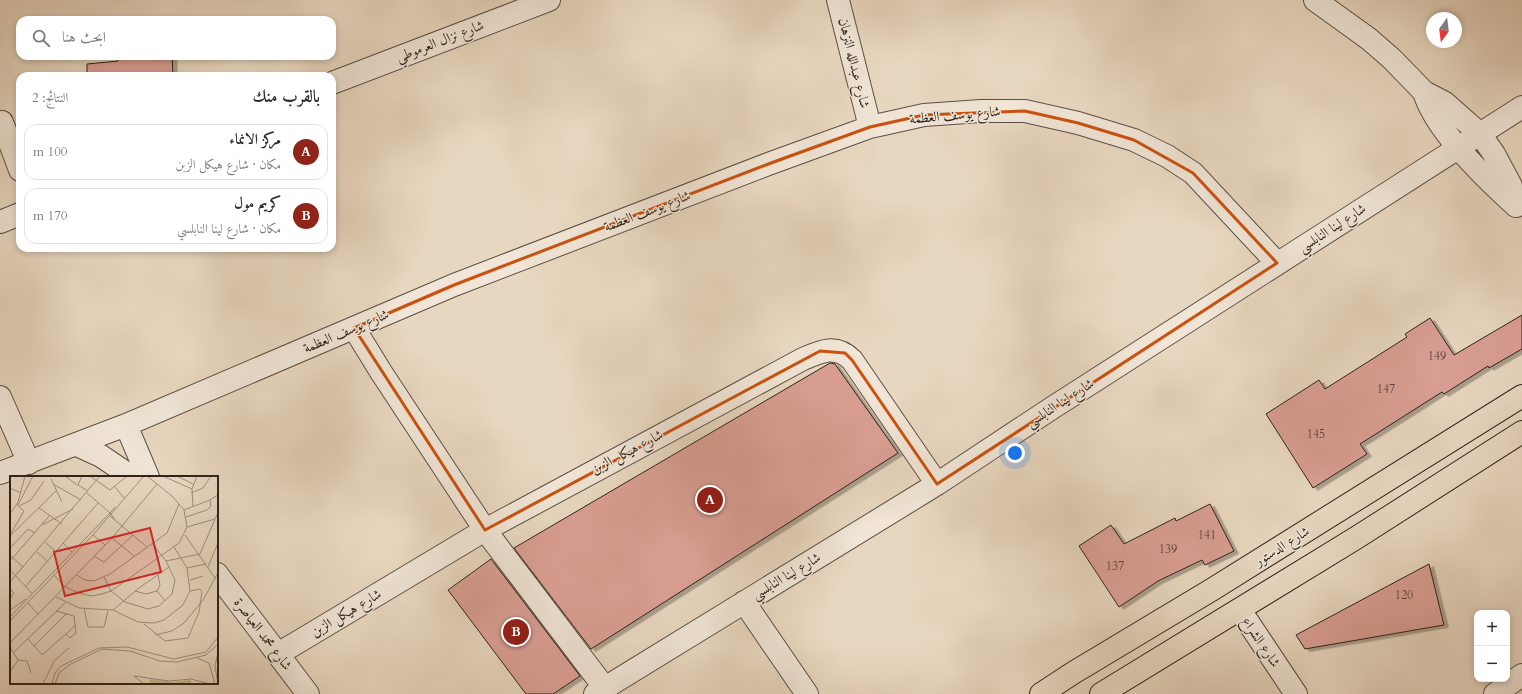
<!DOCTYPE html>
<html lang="ar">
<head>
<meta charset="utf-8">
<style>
  body { margin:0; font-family:Cardo,Amiri,serif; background:#f2f2f3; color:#2b2b33; direction:rtl }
  .controls { position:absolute; right:12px; bottom:12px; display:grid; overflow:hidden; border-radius:8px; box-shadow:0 2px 6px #0003 }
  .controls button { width:36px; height:36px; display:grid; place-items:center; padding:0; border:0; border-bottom:1px solid #e1e1e2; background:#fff; color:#2b2b33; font:20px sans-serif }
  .compass { position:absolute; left:1426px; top:12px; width:36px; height:36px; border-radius:50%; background:#fff; box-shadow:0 2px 6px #0003; rotate:194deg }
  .you { position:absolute; left:1015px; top:453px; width:14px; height:14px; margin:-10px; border:3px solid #fff; border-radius:50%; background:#1a73e8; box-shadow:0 0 0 6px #1a73e833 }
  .badge { display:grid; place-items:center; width:26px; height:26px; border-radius:50%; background:#8f2418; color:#fff; font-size:13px; font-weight:700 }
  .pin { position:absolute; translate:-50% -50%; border:2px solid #fff; box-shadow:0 1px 4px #0006 }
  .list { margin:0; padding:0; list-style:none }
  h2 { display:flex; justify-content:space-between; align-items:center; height:52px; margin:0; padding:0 16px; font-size:17px }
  h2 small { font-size:13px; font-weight:400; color:#7c7c81 }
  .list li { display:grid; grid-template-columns:26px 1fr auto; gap:12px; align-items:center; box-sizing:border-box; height:56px; margin:0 8px 8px; padding:0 8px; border:1px solid #e1e1e2; border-radius:12px }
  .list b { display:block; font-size:15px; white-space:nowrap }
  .list p { margin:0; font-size:13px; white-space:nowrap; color:#7c7c81 }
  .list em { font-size:13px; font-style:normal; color:#7c7c81 }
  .icon { flex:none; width:22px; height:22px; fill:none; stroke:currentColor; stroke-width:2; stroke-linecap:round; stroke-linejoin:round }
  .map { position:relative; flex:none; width:1522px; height:694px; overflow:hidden; direction:ltr }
  .search { position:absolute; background:#fff; box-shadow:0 2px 6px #0003; left:16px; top:16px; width:320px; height:44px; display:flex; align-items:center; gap:10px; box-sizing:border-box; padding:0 14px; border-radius:12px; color:#7c7c81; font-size:15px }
  .panel { position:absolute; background:#fff; box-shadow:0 2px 6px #0003; left:16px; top:72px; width:320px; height:180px; border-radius:12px; direction:rtl }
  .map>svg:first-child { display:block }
  .building { fill:#da9f94; stroke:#2f221b; filter:url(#shadow) }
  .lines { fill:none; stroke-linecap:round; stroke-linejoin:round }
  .minor-casing { stroke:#5d4f44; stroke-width:24 }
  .major-casing { stroke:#2f221b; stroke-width:24 }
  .minor { stroke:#f0e5d6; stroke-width:22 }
  .major { stroke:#e8d7c0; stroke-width:22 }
  .marked { fill:none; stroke:#cc510e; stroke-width:3; stroke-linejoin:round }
  .labels { text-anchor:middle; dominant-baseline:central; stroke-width:3; stroke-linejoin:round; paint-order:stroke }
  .number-label { font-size:12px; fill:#5a4139 }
  .street-label { font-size:14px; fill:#2f221b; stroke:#f0e5d6 }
  .inset-road { fill:none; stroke:#9e8f7e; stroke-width:1 }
  .view { fill:#d62828; fill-opacity:0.15; stroke:#d62828; stroke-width:2 }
  .inset-edge { fill:none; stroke:#2f221b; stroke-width:2 }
</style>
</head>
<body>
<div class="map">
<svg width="1522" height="694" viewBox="0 0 1522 694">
  <defs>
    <filter id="shadow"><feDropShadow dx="4.5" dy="2.5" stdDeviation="0" flood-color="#0004"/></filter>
  </defs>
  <rect width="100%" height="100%" fill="#e8d7c0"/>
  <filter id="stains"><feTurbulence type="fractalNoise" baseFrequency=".005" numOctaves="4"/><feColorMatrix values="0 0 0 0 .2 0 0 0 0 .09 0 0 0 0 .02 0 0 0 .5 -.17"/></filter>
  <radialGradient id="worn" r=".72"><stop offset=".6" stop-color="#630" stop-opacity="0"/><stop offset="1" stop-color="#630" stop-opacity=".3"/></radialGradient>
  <path class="building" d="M 118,56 L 143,56 L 144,58 L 172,56 L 173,76 L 87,76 L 87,64 L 118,61 Z
    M 1522,315 L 1522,349 L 1489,368 L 1488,366 L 1444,394 L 1442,392 L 1360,444 L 1367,454 L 1313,488 L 1266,414 L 1319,380 L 1325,389 L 1407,337 L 1405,334 L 1430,318 L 1454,355 Z
    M 830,363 L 835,364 L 898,453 L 591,649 L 514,548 Z
    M 1210,504 L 1234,551 L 1205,565 L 1202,560 L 1158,581 L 1119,607 L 1079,546 L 1111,525 L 1124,544 L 1175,518 L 1176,521 Z
    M 491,559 L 580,676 L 553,694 L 526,694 L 448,590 Z
    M 1429,564 L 1444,625 L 1305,649 L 1296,635 Z"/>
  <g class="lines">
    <g class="minor-casing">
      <path id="minor" d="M 838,0 L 870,127
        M 1315,0 L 1369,39 L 1392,59 L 1424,92 L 1445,103 L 1480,134 L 1494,154 L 1511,186 L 1516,206
        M 332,83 L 549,0
        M 1424,92 C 1435,130 1485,178 1515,205
        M 2,122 L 20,170
        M 0,222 L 20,214
        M 354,328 L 381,372 L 485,530 L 604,687
        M 0,397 L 29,463
        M 126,425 L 148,477
        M 77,445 L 101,456 L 132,477
        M 0,473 L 126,425 L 454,285 L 771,163 L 870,127 L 924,115 L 981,111 L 1025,111 L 1078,123 L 1134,140 L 1167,156 L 1193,173 L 1277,263
        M 217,574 L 308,694
        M 744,602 L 807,694
        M 1240,610 L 1296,694
        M 278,654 L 485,530 L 803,359 C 821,351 836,344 852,360 L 937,484
        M 595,694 L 937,484 L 1052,408 L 1522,107
        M 1495,694 L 1522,675"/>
    </g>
    <g class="major-casing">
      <path id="major" d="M 1041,694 L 1073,673 L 1213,589 L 1522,396
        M 1101,694 L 1356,538 L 1522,432"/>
    </g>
    <use href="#minor" class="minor"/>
    <use href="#major" class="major"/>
  </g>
  <path class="marked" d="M 1025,111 L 1078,123 L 1134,140 L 1193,173 L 1277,263 L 937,484 L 852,360 L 845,353 L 820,351 L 485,530 L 354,328 L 454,285 L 771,163 L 870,127 L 924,115 Z"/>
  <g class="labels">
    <g class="number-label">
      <text x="1437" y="356">149</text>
      <text x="1386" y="389">147</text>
      <text x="1316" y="434">145</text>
      <text x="1207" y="535">141</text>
      <text x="1168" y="549">139</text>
      <text x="1115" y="566">137</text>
      <text x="1404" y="595">120</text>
    </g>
    <g class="street-label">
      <text transform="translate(440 41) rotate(-21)">شارع نزال العرموطي</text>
      <text transform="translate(854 63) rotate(76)">شارع عبدالله النزهان</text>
      <text transform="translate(955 115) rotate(-5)">شارع يوسف العظمة</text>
      <text transform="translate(647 211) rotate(-21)">شارع يوسف العظمة</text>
      <text transform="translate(1332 228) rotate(-33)">شارع لينا النابلسي</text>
      <text transform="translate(346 331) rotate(-23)">شارع يوسف العظمة</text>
      <text transform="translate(1060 403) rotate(-33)">شارع لينا النابلسي</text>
      <text transform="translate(627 452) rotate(-28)">شارع هيكل الزبن</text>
      <text transform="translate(1282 546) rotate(-32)">شارع الدستور</text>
      <text transform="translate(786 576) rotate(-31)">شارع لينا النابلسي</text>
      <text transform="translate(346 613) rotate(-31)">شارع هيكل الزبن</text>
      <text transform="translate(263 634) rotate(53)">شارع محمد العياصرة</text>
      <text transform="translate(1261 642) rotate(56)">شارع الشراع</text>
    </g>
  </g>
  <g transform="translate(10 476)">
    <rect width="208" height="208" fill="#e8d7c0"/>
    <path d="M 140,203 L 163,206 L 181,204 L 181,208 L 139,208 Z" fill="#bdbc8d"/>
    <path class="inset-road" d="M 55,0 L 67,9M 72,0 L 68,9 L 78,15M 80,0 L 100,14 L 117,0M 167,0 L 183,8M 155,1 L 182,13M 41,3 L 52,26M 43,8 L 71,24M 105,11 L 114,22M 0,12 L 11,17M 77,17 L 100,37 L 105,31M 181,17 L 193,12 L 201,0M 8,29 L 23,0M 9,30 L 21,24 L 34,5M 183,30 L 182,13 L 187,0M 29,32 L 52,48M 174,34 L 200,24 L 208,19M 0,38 L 8,26 L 15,0M 100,40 L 137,71M 176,41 L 197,34 L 201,30 L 200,24M 105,44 L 101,38 L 134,0M 32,49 L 63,33M 177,51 L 205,43 L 208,37M 0,59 L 14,35 L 6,28M 83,59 L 95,69M 175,59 L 205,102M 0,60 L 46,15M 102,62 L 124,80M 35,66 L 45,75M 53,67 L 62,76M 0,72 L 18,53 L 25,57M 27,76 L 37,85M 0,79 L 13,91M 84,80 L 94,86 L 123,59M 0,85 L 40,39M 156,85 L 190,78 L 205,43M 198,91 L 208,67M 177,92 L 196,88M 0,94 L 22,117M 44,99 L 55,111 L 69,117 L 81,120 L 92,118 L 101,115 L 169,67 L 177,51 L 174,34 L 162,20 L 137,0M 66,99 L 75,104 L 84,105 L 100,98 L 157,57 L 169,28M 94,101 L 101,115 L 115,126 L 138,133 L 149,130 L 162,118 L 165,104 L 156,85 L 142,67M 180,104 L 193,100M 0,106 L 90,0M 15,111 L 88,27M 0,113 L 4,117 L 0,123M 125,115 L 136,118 L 147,115 L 150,109 L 148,99M 147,115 L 155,125M 46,121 L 69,132 L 103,134 L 128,146 L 144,147 L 154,144 L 173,129 L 180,115 L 177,92 L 164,71M 18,127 L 28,138M 74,132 L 78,151 L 94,151 L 98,135M 0,134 L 16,123M 103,134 L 129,112 L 159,91M 46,135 L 64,140 L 66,157 L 60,162 L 56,158M 0,141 L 100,37 L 101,38 L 83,59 L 0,145M 134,148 L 155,165 L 178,162 L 189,136 L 192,116 L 190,113 L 180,115M 145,159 L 162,155 L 174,147 L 193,124 L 208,97M 18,163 L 32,179 L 66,149M 0,167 L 102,62 L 147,8M 24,170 L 57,137M 0,171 L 8,184 L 0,196M 4,176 L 55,127M 187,182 L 199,187 L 205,208M 8,184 L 17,185 L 21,197M 124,200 L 159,205 L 181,203 L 200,208M 124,200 L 134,208M 33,208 L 44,185 L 59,172M 42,208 L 45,197 L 51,190 L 89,172 L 117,171 L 164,183 L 196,176 L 208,161M 45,208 L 49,197 L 59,189 L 92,173 L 120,175 L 150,185 L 167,186 L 196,179 L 208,168M 208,208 L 205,190 L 208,176"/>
    <path class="view" d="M 140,52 L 151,96 L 55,120 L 44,76 Z"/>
    <rect width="208" height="208" class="inset-edge"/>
  </g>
  <rect width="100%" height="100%" filter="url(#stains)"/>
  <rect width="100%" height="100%" fill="url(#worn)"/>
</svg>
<div class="controls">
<button>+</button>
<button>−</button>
</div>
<svg class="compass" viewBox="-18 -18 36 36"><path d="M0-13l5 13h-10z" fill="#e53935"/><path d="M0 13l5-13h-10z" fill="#7c7c81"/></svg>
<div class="you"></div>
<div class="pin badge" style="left:710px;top:500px">A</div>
<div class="pin badge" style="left:516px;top:632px">B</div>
<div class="search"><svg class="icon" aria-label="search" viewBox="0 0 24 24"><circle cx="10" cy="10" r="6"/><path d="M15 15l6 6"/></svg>ابحث هنا</div>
<section class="panel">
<h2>بالقرب منك<small>النتائج: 2</small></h2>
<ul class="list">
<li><span class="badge">A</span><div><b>مركز الانماء</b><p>مكان · شارع هيكل الزبن</p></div><em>100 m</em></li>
<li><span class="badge">B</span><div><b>كريم مول</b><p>مكان · شارع لينا النابلسي</p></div><em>170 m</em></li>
</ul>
</section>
</div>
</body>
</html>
